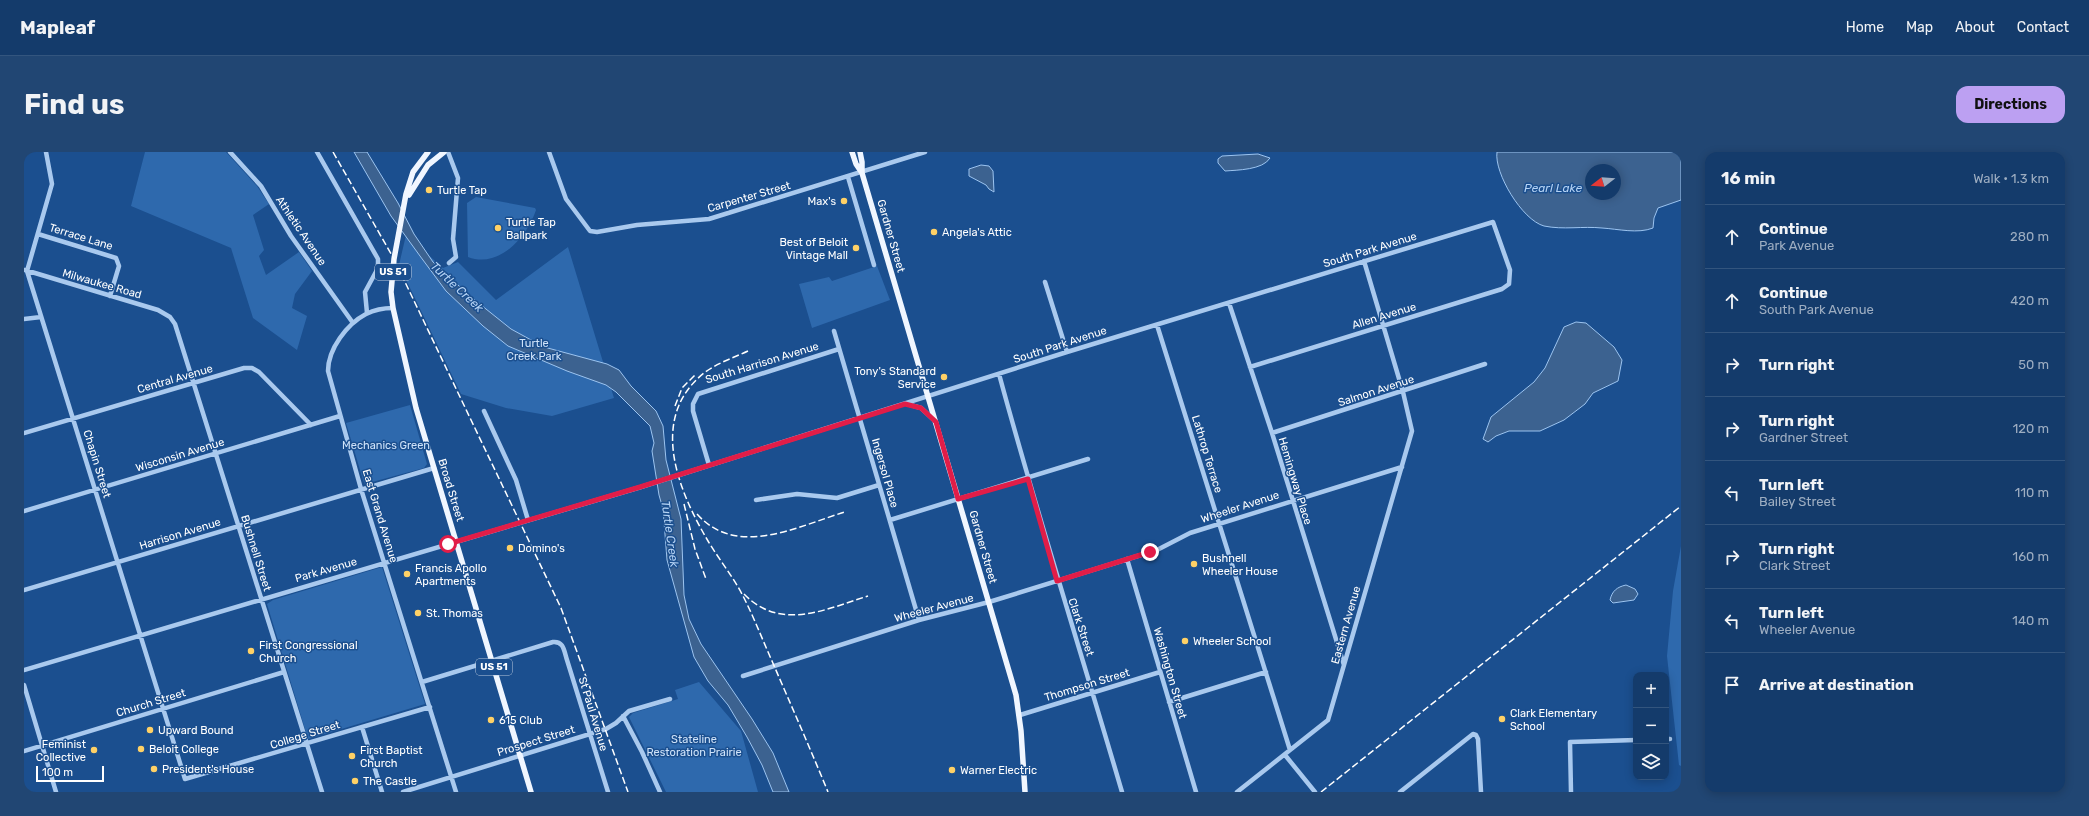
<!DOCTYPE html>
<html lang="en">
<head>
<meta charset="utf-8">
<style>
  body { margin:0; font-family:Rubik,sans-serif; background:#214673; color:#f1f3f6 }
  .controls { position:absolute; right:12px; bottom:12px; display:grid; overflow:hidden; border-radius:8px; box-shadow:0 2px 10px #0003 }
  .controls button { width:36px; height:36px; display:grid; place-items:center; padding:0; border:0; border-bottom:1px solid #33557e; background:#143b6b; color:#f1f3f6; font:20px sans-serif }
  .compass { position:absolute; left:1561px; top:12px; width:36px; height:36px; border-radius:50%; background:#143b6b; box-shadow:0 2px 10px #0003; rotate:253deg }
  .scale { position:absolute; left:12px; bottom:10px; width:68px; box-sizing:border-box; padding-left:4px; border:2px solid #fff; border-top:0; font-size:11px; line-height:14px; white-space:nowrap; color:#fff; -webkit-text-stroke:3px #1b4f8f; paint-order:stroke }
  .stop { position:absolute; width:12px; height:12px; margin:-9px; border:3px solid #e11d48; border-radius:50%; background:#fff }
  .stop.end { background:#e11d48; border-color:#fff; box-shadow:0 1px 4px #0008 }
  .list { margin:0; padding:0; list-style:none }
  h2 { display:flex; justify-content:space-between; align-items:center; height:52px; margin:0; padding:0 16px; font-size:17px }
  h2 small { font-size:13px; font-weight:400; color:#9dadc1 }
  .list li { display:grid; grid-template-columns:26px 1fr auto; gap:12px; align-items:center; box-sizing:border-box; height:64px; padding:0 16px; border-top:1px solid #33557e }
  .list b { display:block; font-size:15px; white-space:nowrap }
  .list p { margin:0; font-size:13px; white-space:nowrap; color:#9dadc1 }
  .list em { font-size:13px; font-style:normal; color:#9dadc1 }
  .icon { flex:none; width:22px; height:22px; fill:none; stroke:currentColor; stroke-width:2; stroke-linecap:round; stroke-linejoin:round }
  .map { position:relative; flex:none; width:1657px; height:640px; overflow:hidden; border-radius:12px }
  header { display:flex; align-items:center; gap:24px; box-sizing:border-box; height:56px; padding:0 20px; background:#143b6b; border-bottom:1px solid #33557e }
  header strong { font-size:19px }
  nav { display:flex; gap:22px; margin-inline-start:auto; font-size:14px }
  .intro { display:flex; align-items:center; justify-content:space-between; box-sizing:border-box; height:96px; padding:0 24px }
  h1 { margin:0; font-size:28px }
  .button { padding:10px 18px; border-radius:12px; background:#bca0f2; color:#111; font-size:14px; font-weight:700 }
  main { display:flex; gap:24px; padding:0 24px }
  aside { flex:1; background:#143b6b; border-radius:12px; box-shadow:0 2px 10px #0003 }
  .map>svg:first-child { display:block }
  .green { fill:#2e69ad }
  .water { fill:#3c6290; stroke:#9cc4f0; fill-rule:evenodd }
  .lines { fill:none; stroke-linecap:round; stroke-linejoin:round }
  .minor { stroke:#a9c9ee; stroke-width:4.5 }
  .major { stroke:#f0f6ff; stroke-width:5.5 }
  .rail { stroke:#fff; stroke-width:1.5; stroke-dasharray:7 3; stroke-linecap:butt }
  .route { stroke:#e11d48; stroke-width:5 }
  .poi-dot { fill:#ffd166; stroke:#1b4f8f; stroke-width:1.5 }
  .labels { text-anchor:middle; dominant-baseline:central; stroke-width:3; stroke-linejoin:round; paint-order:stroke }
  .shield { fill:#1b4f8f; stroke:#bbcadd; stroke-width:1 }
  .shield-label { font-size:10px; font-weight:bold; fill:#fff }
  .poi-label { font-size:11px; fill:#fff; stroke:#1b4f8f; text-anchor:start }
  .street-label { font-size:11px; fill:#fff; stroke:#1b4f8f }
  .park-label { font-size:11px; fill:#cfe3fa; stroke:#1b4f8f }
  .water-label { font-size:12px; font-style:italic; fill:#b5d3f5; stroke:#1b4f8f }
</style>
</head>
<body>
<header>
<strong>Mapleaf</strong>
<nav><a>Home</a><a>Map</a><a>About</a><a>Contact</a></nav>
</header>
<div class="intro"><h1>Find us</h1><a class="button">Directions</a></div>
<main>
<div class="map">
<svg width="1657" height="640" viewBox="0 0 1657 640">
  <rect width="100%" height="100%" fill="#1b4f8f"/>
  <path class="green" d="M 121,0 L 202,0 L 233,34 L 245,52 L 229,63 L 240,98 L 235,104 L 242,123 L 275,100 L 288,119 L 271,142 L 268,156 L 283,164 L 273,198 L 229,166 L 207,96 L 107,54 Z
    M 452,45 L 511,56 L 512,58 C 503,85 475,117 444,105 L 443,51 Z
    M 382,83 L 419,116 L 434,110 L 472,148 L 544,95 L 590,246 L 528,264 L 482,256 L 437,242 L 375,113 Z
    M 853,114 L 866,148 L 788,176 L 775,132 L 805,125 L 808,129 Z
    M 386,253 L 403,312 L 400,316 L 341,332 L 339,328 L 322,271 Z
    M 1657,394 L 1657,614 L 1655,613 L 1643,504 L 1649,439 Z
    M 358,415 L 401,552 L 284,587 L 243,452 L 249,448 Z
    M 675,530 L 717,579 L 734,640 L 642,640 L 605,565 L 609,561 L 654,547 L 651,538 Z"/>
  <path class="water" d="M 330,0 L 343,0 L 374,51 L 390,82 L 409,110 L 447,145 L 487,177 L 520,195 L 583,212 L 595,218 L 607,234 L 632,259 L 639,274 L 642,308 L 657,367 L 660,443 L 665,467 L 677,492 L 728,567 L 749,601 L 765,640 L 749,640 L 738,613 L 723,585 L 704,553 L 684,529 L 670,505 L 643,408 L 639,357 L 635,343 L 628,299 L 630,291 L 626,274 L 592,240 L 582,233 L 543,219 L 484,194 L 459,174 L 422,139 L 396,104 L 367,64 Z
    M 1473,0 L 1657,0 L 1657,48 L 1634,56 L 1630,66 L 1629,76 C 1614,82 1594,77 1578,76 C 1559,74 1539,78 1520,74 C 1498,68 1470,21 1473,0 ZM 1567,18 L 1591,18 L 1591,42 L 1567,42 Z
    M 1234,2 L 1246,6 C 1239,18 1213,18 1201,19 L 1194,11 L 1194,7 L 1198,4 Z
    M 957,13 L 965,14 L 969,19 L 970,40 L 965,37 L 962,33 L 945,24 L 945,17 Z
    M 1552,170 L 1562,171 L 1590,195 L 1598,208 L 1594,229 L 1569,241 L 1561,252 L 1540,268 L 1516,279 L 1485,279 L 1472,284 L 1464,290 L 1459,287 L 1467,265 L 1510,230 L 1521,216 L 1540,175 Z
    M 1602,433 L 1611,437 L 1614,442 L 1610,448 L 1589,451 L 1586,448 C 1588,439 1593,435 1602,433 Z"/>
  <g class="lines">
    <path class="minor" d="M 22,0 L 28,32 L 3,119 L 161,627 L 406,555
      M 206,0 L 237,34 L 267,84 L 329,171
      M 293,0 L 354,107 L 354,116 L 341,140 L 343,161
      M 424,0 L 434,26 L 429,87 L 432,105 L 425,111
      M 525,0 L 542,47 L 566,79 L 573,80 L 613,73 L 685,67 L 901,0
      M 824,25 L 850,113
      M 14,82 L 92,106 L 95,114 L 86,144
      M 1,118 L 134,158 L 146,165 L 151,172 L 298,640
      M 1021,130 L 1043,200
      M 1205,151 L 1248,281 L 1320,513
      M 369,156 C 360,156 350,158 342,162 C 323,172 304,197 304,219 L 337,337 L 432,640
      M 0,167 L 17,165
      M 1133,173 L 1266,598
      M 810,179 L 895,468
      M 975,222 C 1013,362 1057,500 1098,640
      M 883,252 L 897,256 L 910,268
      M 460,259 L 492,328 L 504,368
      M 0,281 L 220,216 L 228,216 L 235,220 L 287,273
      M 1248,281 L 1461,212
      M 685,313 L 669,259 L 669,252 L 674,242 L 815,197
      M 732,348 L 773,342 L 813,346 L 855,333
      M 0,359 L 316,264
      M 866,368 L 1064,307
      M 1103,407 L 1172,640
      M 0,438 L 410,316
      M 0,518 L 617,335 L 1043,200 L 1469,70 L 1486,118 L 1485,132 L 1478,137 L 1226,215
      M 719,524 L 895,468 L 965,450 L 1133,398 L 1166,381 L 1378,315
      M 398,530 L 529,490 C 540,489 540,499 543,508 L 584,640
      M 0,533 L 32,640
      M 1145,550 L 1242,520
      M 996,563 L 1136,520
      M 599,564 L 618,600 L 636,640
      M 338,575 L 358,640
      M 1642,587 L 1646,587
      M 0,599 L 260,520
      M 1261,603 L 1291,640
      M 379,640 L 582,577 L 592,571 L 605,559 L 646,547
      M 1213,640 L 1304,568 L 1388,279 L 1379,240 L 1340,109
      M 1376,640 L 1449,582 L 1452,583 L 1454,587 L 1457,640
      M 1547,640 L 1546,590 L 1612,588"/>
    <path class="major" d="M 404,0 L 389,20 L 382,42 L 370,107 L 367,140 L 369,156 L 392,256 L 507,640
      M 828,0 L 832,12 L 838,21 L 992,543 L 997,579 L 1001,640
      M 836,0 L 838,10 L 838,20
      M 385,43 L 404,13 L 420,0"/>
    <path class="rail" d="M 309,0 L 370,107 L 537,456 L 604,640
      M 724,199 C 709,206 693,211 680,221 C 624,266 654,338 684,389 C 696,409 711,427 721,448 C 731,468 739,489 748,509 C 767,553 786,596 804,640
      M 651,254 L 658,236 L 671,223
      M 660,352 L 671,397 L 682,427
      M 673,362 C 713,407 774,374 821,360
      M 720,442 C 757,480 802,457 844,444
      M 1297,640 L 1657,354"/>
  </g>
  <g class="lines">
    <path class="route" d="M 424,392 L 616,335 L 881,252 L 897,256 L 912,270 L 934,347 L 1004,327 L 1033,429 L 1126,400"/>
  </g>
  <g class="poi-dot">
    <circle cx="405" cy="38" r="4"/>
    <circle cx="820" cy="49" r="4"/>
    <circle cx="474" cy="76" r="4"/>
    <circle cx="910" cy="80" r="4"/>
    <circle cx="832" cy="96" r="4"/>
    <circle cx="920" cy="225" r="4"/>
    <circle cx="486" cy="396" r="4"/>
    <circle cx="1170" cy="412" r="4"/>
    <circle cx="383" cy="422" r="4"/>
    <circle cx="394" cy="461" r="4"/>
    <circle cx="1161" cy="489" r="4"/>
    <circle cx="227" cy="499" r="4"/>
    <circle cx="1478" cy="567" r="4"/>
    <circle cx="467" cy="568" r="4"/>
    <circle cx="126" cy="578" r="4"/>
    <circle cx="117" cy="597" r="4"/>
    <circle cx="70" cy="598" r="4"/>
    <circle cx="328" cy="604" r="4"/>
    <circle cx="130" cy="617" r="4"/>
    <circle cx="928" cy="618" r="4"/>
    <circle cx="331" cy="629" r="4"/>
  </g>
  <g class="labels">
    <g class="shield">
      <rect x="351" y="112" width="36" height="16" rx="3"/>
      <rect x="452" y="507" width="36" height="16" rx="3"/>
    </g>
    <g class="shield-label">
      <text x="369" y="120">US 51</text>
      <text x="470" y="515">US 51</text>
    </g>
    <g class="poi-label">
      <text x="413" y="38">Turtle Tap</text>
      <text x="812" y="49" text-anchor="end">Max's</text>
      <text x="482" y="70">Turtle Tap<tspan x="482" dy="13">Ballpark</tspan></text>
      <text x="918" y="80">Angela's Attic</text>
      <text x="824" y="90" text-anchor="end">Best of Beloit<tspan x="824" dy="13">Vintage Mall</tspan></text>
      <text x="912" y="219" text-anchor="end">Tony's Standard<tspan x="912" dy="13">Service</tspan></text>
      <text x="494" y="396">Domino's</text>
      <text x="1178" y="406">Bushnell<tspan x="1178" dy="13">Wheeler House</tspan></text>
      <text x="391" y="416">Francis Apollo<tspan x="391" dy="13">Apartments</tspan></text>
      <text x="402" y="461">St. Thomas</text>
      <text x="1169" y="489">Wheeler School</text>
      <text x="235" y="493">First Congressional<tspan x="235" dy="13">Church</tspan></text>
      <text x="1486" y="561">Clark Elementary<tspan x="1486" dy="13">School</tspan></text>
      <text x="475" y="568">615 Club</text>
      <text x="134" y="578">Upward Bound</text>
      <text x="62" y="592" text-anchor="end">Feminist<tspan x="62" dy="13">Collective</tspan></text>
      <text x="125" y="597">Beloit College</text>
      <text x="336" y="598">First Baptist<tspan x="336" dy="13">Church</tspan></text>
      <text x="138" y="617">President's House</text>
      <text x="936" y="618">Warner Electric</text>
      <text x="339" y="629">The Castle</text>
    </g>
    <g class="street-label">
      <text transform="translate(725 45) rotate(-16)">Carpenter Street</text>
      <text transform="translate(277 79) rotate(56)">Athletic Avenue</text>
      <text transform="translate(867 84) rotate(74)">Gardner Street</text>
      <text transform="translate(57 85) rotate(17)">Terrace Lane</text>
      <text transform="translate(1346 98) rotate(-17)">South Park Avenue</text>
      <text transform="translate(78 132) rotate(16)">Milwaukee Road</text>
      <text transform="translate(1360 164) rotate(-17)">Allen Avenue</text>
      <text transform="translate(1036 193) rotate(-18)">South Park Avenue</text>
      <text transform="translate(738 211) rotate(-17)">South Harrison Avenue</text>
      <text transform="translate(151 227) rotate(-16)">Central Avenue</text>
      <text transform="translate(1352 239) rotate(-18)">Salmon Avenue</text>
      <text transform="translate(1183 302) rotate(73)">Lathrop Terrace</text>
      <text transform="translate(156 303) rotate(-17)">Wisconsin Avenue</text>
      <text transform="translate(73 312) rotate(73)">Chapin Street</text>
      <text transform="translate(861 321) rotate(74)">Ingersol Place</text>
      <text transform="translate(1271 329) rotate(73)">Hemingway Place</text>
      <text transform="translate(427 338) rotate(73)">Broad Street</text>
      <text transform="translate(1216 355) rotate(-18)">Wheeler Avenue</text>
      <text transform="translate(356 364) rotate(73)">East Grand Avenue</text>
      <text transform="translate(156 382) rotate(-17)">Harrison Avenue</text>
      <text transform="translate(959 395) rotate(74)">Gardner Street</text>
      <text transform="translate(232 401) rotate(73)">Bushnell Street</text>
      <text transform="translate(302 418) rotate(-16)">Park Avenue</text>
      <text transform="translate(910 456) rotate(-15)">Wheeler Avenue</text>
      <text transform="translate(1322 473) rotate(-74)">Eastern Avenue</text>
      <text transform="translate(1057 475) rotate(72)">Clark Street</text>
      <text transform="translate(1146 521) rotate(74)">Washington Street</text>
      <text transform="translate(1063 533) rotate(-17)">Thompson Street</text>
      <text transform="translate(127 551) rotate(-17)">Church Street</text>
      <text transform="translate(569 562) rotate(73)">St Paul Avenue</text>
      <text transform="translate(281 583) rotate(-17)">College Street</text>
      <text transform="translate(512 589) rotate(-17)">Prospect Street</text>
    </g>
    <g class="park-label">
      <text x="510" y="191">Turtle<tspan x="510" dy="13">Creek Park</tspan></text>
      <text x="362" y="293">Mechanics Green</text>
      <text x="670" y="587">Stateline<tspan x="670" dy="13">Restoration Prairie</tspan></text>
    </g>
    <g class="water-label">
      <text x="1529" y="36">Pearl Lake</text>
      <text transform="translate(433 135) rotate(43)">Turtle Creek</text>
      <text transform="translate(646 382) rotate(82)">Turtle Creek</text>
    </g>
  </g>
</svg>
<div class="controls">
<button>+</button>
<button>−</button>
<button><svg class="icon" aria-label="layers" viewBox="0 0 24 24"><path d="M12 4l9 5-9 5-9-5zM3 14l9 5 9-5"/></svg></button>
</div>
<svg class="compass" viewBox="-18 -18 36 36"><path d="M0-13l5 13h-10z" fill="#e53935"/><path d="M0 13l5-13h-10z" fill="#9dadc1"/></svg>
<div class="scale">100 m</div>
<div class="stop" style="left:424px;top:392px"></div>
<div class="stop end" style="left:1126px;top:400px"></div>
</div>
<aside>
<h2>16 min<small>Walk · 1.3 km</small></h2>
<ul class="list">
<li><svg class="icon" aria-label="ahead" viewBox="0 0 24 24"><path d="M12 20V5M6 11l6-6 6 6"/></svg><div><b>Continue</b><p>Park Avenue</p></div><em>280 m</em></li>
<li><svg class="icon" aria-label="ahead" viewBox="0 0 24 24"><path d="M12 20V5M6 11l6-6 6 6"/></svg><div><b>Continue</b><p>South Park Avenue</p></div><em>420 m</em></li>
<li><svg class="icon" aria-label="right" viewBox="0 0 24 24"><path d="M7 20v-9h11M14 6l5 5-5 5"/></svg><div><b>Turn right</b></div><em>50 m</em></li>
<li><svg class="icon" aria-label="right" viewBox="0 0 24 24"><path d="M7 20v-9h11M14 6l5 5-5 5"/></svg><div><b>Turn right</b><p>Gardner Street</p></div><em>120 m</em></li>
<li><svg class="icon" aria-label="left" viewBox="0 0 24 24"><path d="M17 20v-9H6M10 6l-5 5 5 5"/></svg><div><b>Turn left</b><p>Bailey Street</p></div><em>110 m</em></li>
<li><svg class="icon" aria-label="right" viewBox="0 0 24 24"><path d="M7 20v-9h11M14 6l5 5-5 5"/></svg><div><b>Turn right</b><p>Clark Street</p></div><em>160 m</em></li>
<li><svg class="icon" aria-label="left" viewBox="0 0 24 24"><path d="M17 20v-9H6M10 6l-5 5 5 5"/></svg><div><b>Turn left</b><p>Wheeler Avenue</p></div><em>140 m</em></li>
<li><svg class="icon" aria-label="arrive" viewBox="0 0 24 24"><path d="M6 21V4h12l-3 4 3 4H6"/></svg><div><b>Arrive at destination</b></div></li>
</ul>
</aside>
</main>
</body>
</html>
